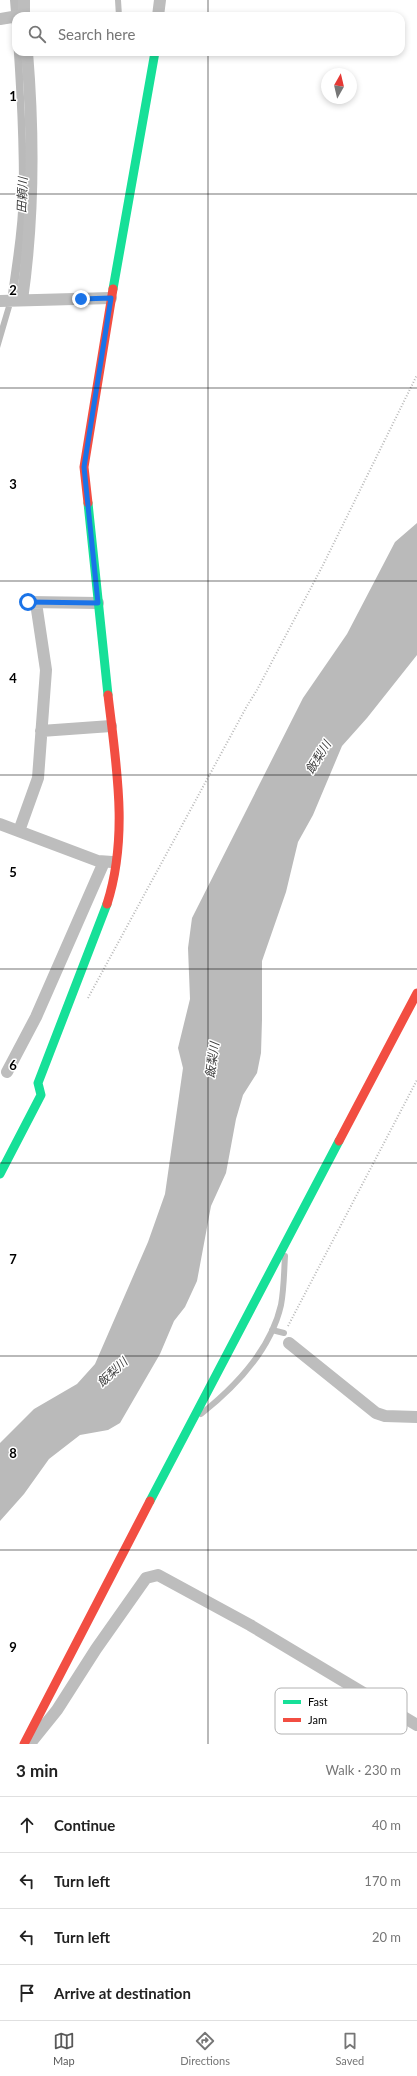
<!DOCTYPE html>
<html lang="en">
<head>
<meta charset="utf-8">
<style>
  body { margin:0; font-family:Lato,"Noto Sans JP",sans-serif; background:#f2f2f2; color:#222 }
  .compass { position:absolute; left:321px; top:68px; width:36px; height:36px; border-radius:50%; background:#fff; box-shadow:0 2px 6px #0003; rotate:8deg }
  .stop { position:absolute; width:12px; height:12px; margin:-9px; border:3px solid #1a73e8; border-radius:50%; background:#fff }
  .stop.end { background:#1a73e8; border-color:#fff; box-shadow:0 1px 4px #0008 }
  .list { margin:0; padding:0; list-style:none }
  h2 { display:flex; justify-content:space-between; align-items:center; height:52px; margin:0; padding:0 16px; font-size:17px }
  h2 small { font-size:13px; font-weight:400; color:#767676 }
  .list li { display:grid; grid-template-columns:26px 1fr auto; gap:12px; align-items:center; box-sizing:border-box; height:56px; padding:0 16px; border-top:1px solid #e0e0e0 }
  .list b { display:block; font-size:15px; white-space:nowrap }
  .list em { font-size:13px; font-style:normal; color:#767676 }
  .icon { flex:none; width:22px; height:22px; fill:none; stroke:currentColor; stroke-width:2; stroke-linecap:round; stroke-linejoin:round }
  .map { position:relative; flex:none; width:417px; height:1744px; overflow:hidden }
  .search { position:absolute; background:#fff; box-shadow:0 2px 6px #0003; left:12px; right:12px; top:12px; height:44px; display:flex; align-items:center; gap:10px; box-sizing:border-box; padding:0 14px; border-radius:12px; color:#767676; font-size:15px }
  .sheet { height:276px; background:#fff }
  nav { display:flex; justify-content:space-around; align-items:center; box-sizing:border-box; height:56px; border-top:1px solid #e0e0e0; background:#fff; font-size:11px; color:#767676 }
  nav a { display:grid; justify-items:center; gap:2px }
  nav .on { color:#595959 }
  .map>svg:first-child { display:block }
  .water { fill:#bababa }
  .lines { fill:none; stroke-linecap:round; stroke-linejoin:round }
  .path { stroke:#b8b8b8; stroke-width:2; stroke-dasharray:1 2; stroke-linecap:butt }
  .lane { stroke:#bdbdbd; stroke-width:6 }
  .street { stroke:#bdbdbd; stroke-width:12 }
  .fast { stroke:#16e098; stroke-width:9 }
  .jam { stroke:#f24e42; stroke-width:9 }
  .route { stroke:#1a73e8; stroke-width:5 }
  .grid { fill:none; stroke:#000; stroke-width:1; stroke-opacity:0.55 }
  .labels { text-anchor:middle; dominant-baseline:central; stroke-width:3; stroke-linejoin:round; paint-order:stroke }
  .water-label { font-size:12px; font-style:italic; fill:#3e3e3e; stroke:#fff }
  .key { fill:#fff; stroke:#b2b2b2; stroke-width:1 }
  .key-label { font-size:11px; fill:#000 }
  .grid-label { font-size:13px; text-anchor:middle; font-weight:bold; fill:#000; stroke:#fff; stroke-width:3; stroke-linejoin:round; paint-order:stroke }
</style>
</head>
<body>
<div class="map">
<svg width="417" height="1744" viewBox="0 0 417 1744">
  <rect width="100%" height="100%" fill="#fff"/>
  <path class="water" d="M 10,0 L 19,0 L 20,16 L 16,16 L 16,52 L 22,52 C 24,108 29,165 25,221 C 24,246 20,270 17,294 L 8,294 C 13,258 19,222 19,185 C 19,124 15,62 10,0 Z
    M 6,306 L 12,307 L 0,348 L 0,326 Z
    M 417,523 L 417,655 L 367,718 L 342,746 L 313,815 L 298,842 L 286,892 L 262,961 L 262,1020 L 261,1053 L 257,1073 L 243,1095 L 236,1119 L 226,1173 L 211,1206 L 197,1281 L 185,1307 L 174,1321 L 160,1354 L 120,1423 L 108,1430 L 80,1435 L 49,1459 L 24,1494 L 0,1521 L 0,1443 L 34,1409 L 77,1384 L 95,1364 L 148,1242 L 165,1194 L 183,1068 L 178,1048 L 190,999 L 188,948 L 192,918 L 303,698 L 347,634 L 395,542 Z"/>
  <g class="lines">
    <path class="path" d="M 88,998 L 247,706 L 257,690 L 323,565 L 417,375
      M 288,1326 L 417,1080"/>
    <path class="lane" d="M 118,0 L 119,16
      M 141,52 L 153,53
      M 272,1330 L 284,1333
      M 201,1414 C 235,1387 271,1349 281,1305 C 284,1289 284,1272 285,1256"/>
    <path class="street" d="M 24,0 L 24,16
      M 158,16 L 160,0
      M 0,19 L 24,15
      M 22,300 C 34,216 34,137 27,52
      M 0,301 L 111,298
      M 29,602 L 98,603
      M 41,731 L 111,726
      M 0,824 L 98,861 L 112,862
      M 19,831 L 38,778 L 46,670 L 36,603
      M 7,1072 L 36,1017 L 104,862
      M 289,1343 L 376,1413 L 385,1416 L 417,1417
      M 32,1741 L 57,1710 L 96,1649 L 146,1578 L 158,1575 L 250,1625 L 417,1725"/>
    <path class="fast" d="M 113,289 L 155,52
      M 88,503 L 108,695
      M 0,1174 L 41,1095 L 38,1083 L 107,904
      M 150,1501 L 339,1141"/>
    <path class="jam" d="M 88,503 L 84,467 L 113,289
      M 107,904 C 129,836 116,764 108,695
      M 339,1141 L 417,993
      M 24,1744 L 150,1501"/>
  </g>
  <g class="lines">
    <path class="route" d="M 28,602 L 98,603 L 84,467 L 111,298 L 81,299"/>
  </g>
  <path class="grid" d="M 208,0 L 208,16M 208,52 L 208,1744M 0,194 L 417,194M 0,388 L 417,388M 0,581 L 417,581M 0,775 L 417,775M 0,969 L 417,969M 0,1163 L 417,1163M 0,1356 L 417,1356M 0,1550 L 417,1550"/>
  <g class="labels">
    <g class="water-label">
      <text transform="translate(22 195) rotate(-88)">田頼川</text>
      <text transform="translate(318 757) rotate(-58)">飯梨川</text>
      <text transform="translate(212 1060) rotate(-82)">飯梨川</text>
      <text transform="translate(112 1372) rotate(-43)">飯梨川</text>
    </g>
  </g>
  <rect x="275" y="1688" width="132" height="46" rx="6" class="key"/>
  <rect x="283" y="1700" width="18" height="4" fill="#16e098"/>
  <rect x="283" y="1718" width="18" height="4" fill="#f24e42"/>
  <g class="key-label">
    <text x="308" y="1706">Fast</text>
    <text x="308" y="1724">Jam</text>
  </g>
  <g class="grid-label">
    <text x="13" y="101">1</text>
    <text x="13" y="295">2</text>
    <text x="13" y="489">3</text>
    <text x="13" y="683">4</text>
    <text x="13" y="877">5</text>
    <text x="13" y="1070">6</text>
    <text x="13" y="1264">7</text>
    <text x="13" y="1458">8</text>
    <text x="13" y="1652">9</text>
  </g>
</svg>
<svg class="compass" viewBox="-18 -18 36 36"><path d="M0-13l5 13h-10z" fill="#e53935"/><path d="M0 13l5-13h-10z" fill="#767676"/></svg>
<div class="stop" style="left:28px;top:602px"></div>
<div class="stop end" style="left:81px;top:299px"></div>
<div class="search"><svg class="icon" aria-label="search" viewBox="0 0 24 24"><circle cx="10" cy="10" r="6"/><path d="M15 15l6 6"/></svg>Search here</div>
</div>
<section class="sheet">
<h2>3 min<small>Walk · 230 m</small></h2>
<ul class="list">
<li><svg class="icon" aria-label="ahead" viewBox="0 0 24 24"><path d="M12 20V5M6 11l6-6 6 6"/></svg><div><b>Continue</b></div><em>40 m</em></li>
<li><svg class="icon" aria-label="left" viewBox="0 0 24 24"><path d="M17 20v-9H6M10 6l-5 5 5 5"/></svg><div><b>Turn left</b></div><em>170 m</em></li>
<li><svg class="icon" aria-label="left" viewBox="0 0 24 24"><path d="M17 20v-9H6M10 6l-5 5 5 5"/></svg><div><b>Turn left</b></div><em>20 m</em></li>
<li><svg class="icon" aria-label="arrive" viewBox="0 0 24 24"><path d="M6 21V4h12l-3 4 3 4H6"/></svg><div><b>Arrive at destination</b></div></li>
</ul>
</section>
<nav>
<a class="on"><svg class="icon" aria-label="map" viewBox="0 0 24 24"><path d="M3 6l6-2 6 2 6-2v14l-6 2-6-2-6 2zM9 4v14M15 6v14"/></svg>Map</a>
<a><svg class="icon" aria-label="directions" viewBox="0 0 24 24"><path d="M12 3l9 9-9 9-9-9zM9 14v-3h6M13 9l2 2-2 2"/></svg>Directions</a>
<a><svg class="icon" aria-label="saved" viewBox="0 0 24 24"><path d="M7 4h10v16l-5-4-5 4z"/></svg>Saved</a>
</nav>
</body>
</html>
